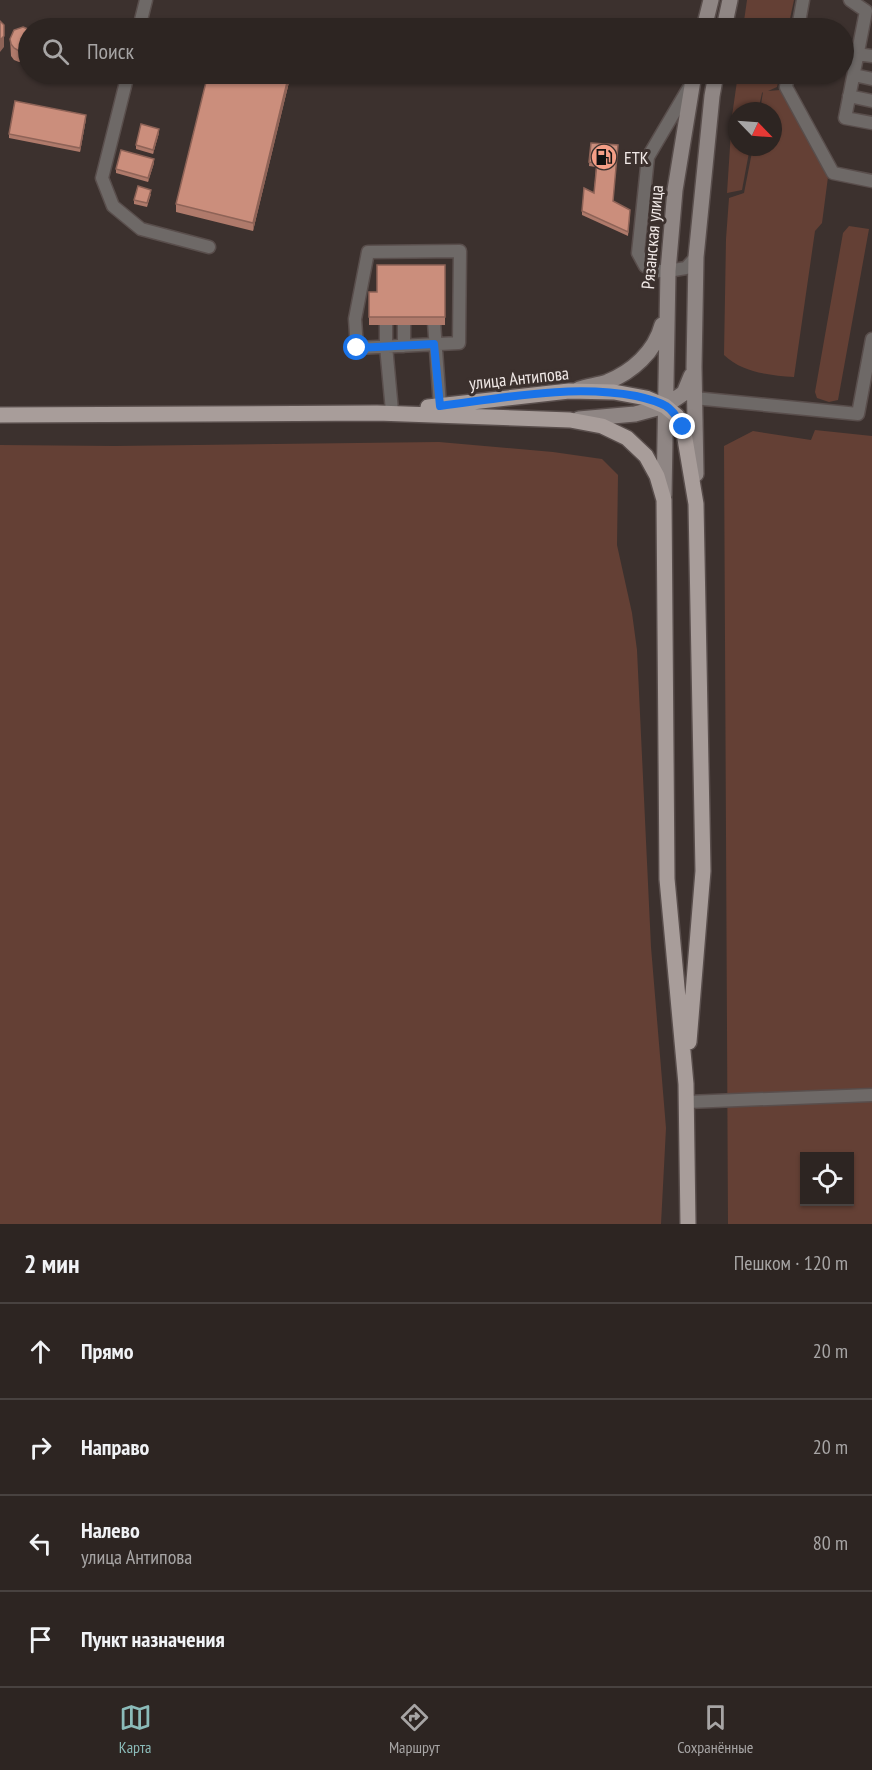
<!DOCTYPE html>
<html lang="ru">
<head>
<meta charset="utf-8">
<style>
  body { margin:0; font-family:"PT Sans Narrow",sans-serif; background:#352d2a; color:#f1f3f6 }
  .controls { position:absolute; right:18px; bottom:18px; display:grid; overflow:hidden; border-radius:0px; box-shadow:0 2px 4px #0004 }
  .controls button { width:54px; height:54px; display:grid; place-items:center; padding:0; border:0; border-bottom:2px solid #484240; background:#2d2522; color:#f1f3f6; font:30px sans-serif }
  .compass { position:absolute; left:728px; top:102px; width:54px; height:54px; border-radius:50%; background:#2d2522; box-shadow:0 2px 4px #0004; rotate:115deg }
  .stop { position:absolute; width:18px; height:18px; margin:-14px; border:4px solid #1a73e8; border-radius:50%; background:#fff }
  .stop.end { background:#1a73e8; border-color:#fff; box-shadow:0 2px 6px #0008 }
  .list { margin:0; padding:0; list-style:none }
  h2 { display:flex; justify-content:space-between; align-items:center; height:78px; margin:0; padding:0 24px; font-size:26px }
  h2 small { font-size:20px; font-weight:400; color:#a7a5a5 }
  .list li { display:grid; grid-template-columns:39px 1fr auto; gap:18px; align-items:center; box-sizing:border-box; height:96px; padding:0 24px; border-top:2px solid #484240 }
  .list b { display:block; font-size:22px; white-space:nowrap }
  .list p { margin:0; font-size:20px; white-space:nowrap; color:#a7a5a5 }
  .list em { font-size:20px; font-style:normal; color:#a7a5a5 }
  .icon { flex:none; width:33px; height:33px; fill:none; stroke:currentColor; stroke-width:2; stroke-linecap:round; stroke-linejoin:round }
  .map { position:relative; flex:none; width:872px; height:1224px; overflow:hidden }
  .search { position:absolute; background:#2d2522; box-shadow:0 2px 4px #0004; left:18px; right:18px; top:18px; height:66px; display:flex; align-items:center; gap:15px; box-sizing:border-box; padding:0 21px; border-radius:33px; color:#a7a5a5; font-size:22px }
  .sheet { height:462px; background:#2d2522 }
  nav { display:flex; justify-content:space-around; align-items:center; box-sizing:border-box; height:84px; border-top:2px solid #484240; background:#2d2522; font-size:16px; color:#a7a5a5 }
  nav a { display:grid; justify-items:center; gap:3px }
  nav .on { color:#8bbbb9 }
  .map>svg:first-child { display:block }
  .green { fill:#644035; fill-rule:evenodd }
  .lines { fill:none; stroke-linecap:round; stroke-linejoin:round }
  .service-casing { stroke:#594e4c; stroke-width:15 }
  .secondary-casing { stroke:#594e4c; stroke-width:18 }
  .primary-casing { stroke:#594e4c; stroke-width:18 }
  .service { stroke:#6e6967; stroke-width:12 }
  .secondary { stroke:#8f8684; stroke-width:15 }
  .primary { stroke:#a89d9a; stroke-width:15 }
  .wall { fill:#af7a6b }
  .shaded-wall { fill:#8e6357 }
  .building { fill:#cb8e7c; stroke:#8e6357; stroke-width:1.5 }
  .route { stroke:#1a73e8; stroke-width:8 }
  .labels { text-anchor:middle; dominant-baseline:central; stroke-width:6; stroke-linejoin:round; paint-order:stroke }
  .poi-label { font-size:18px; fill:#f1e9e7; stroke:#3c312e; text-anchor:start }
  .street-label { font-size:18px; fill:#f1e9e7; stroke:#3c312e }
</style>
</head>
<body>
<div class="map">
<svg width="872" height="1224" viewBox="0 0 872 1224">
  <rect width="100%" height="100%" fill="#3c312e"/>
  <path class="green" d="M 747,0 L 794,0 L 788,28 L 743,28 Z
    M 738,74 L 780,74 L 777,87 L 768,91 L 780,90 L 828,177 L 822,223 L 815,231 L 794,377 C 769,375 743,373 724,355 L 726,239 L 729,198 L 744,193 L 753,147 L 773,147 L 773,111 L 760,111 L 763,92 L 762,93 L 758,111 L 737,111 L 737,147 L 750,147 L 742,190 L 727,193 L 732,116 Z
    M 849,226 L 869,229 L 838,400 L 829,402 L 817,398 L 815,392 L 843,233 Z
    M 815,430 L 872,436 L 872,1224 L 728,1224 L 724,446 L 753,431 L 811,440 ZM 804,1156 L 850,1156 L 850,1202 L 804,1202 Z
    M 439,442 L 553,452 L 602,459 L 618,475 L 617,545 L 632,613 L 637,650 L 651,947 L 666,1128 L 661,1224 L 0,1224 L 0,445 L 115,446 Z"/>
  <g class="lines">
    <g class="service-casing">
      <path id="service" d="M 850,0 L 866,11 L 845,118 L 872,123
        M 139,28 L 146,0
        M 798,28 L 803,0
        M 857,54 L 872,56
        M 128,74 L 102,178 L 113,206 L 141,229 L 209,247
        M 788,74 L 786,87 L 833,173 L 872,181
        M 854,75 L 872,79
        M 691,84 L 648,157 L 638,253 L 645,266 L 654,271 L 668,271 L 686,268 L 696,257
        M 849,96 L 872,101
        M 460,251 L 459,343 L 357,348 L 355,319 L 368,252 Z
        M 433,308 L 440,406
        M 386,310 L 386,346 L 392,411
        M 404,346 L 404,310
        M 694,398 L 858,414 L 872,339
        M 687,1102 L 872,1095"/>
    </g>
    <g class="secondary-casing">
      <path id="secondary" d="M 704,28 L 711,0
        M 724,28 L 730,0
        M 579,389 C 588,386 598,385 607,382 C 632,372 655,352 662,325
        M 579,419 L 635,414 L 665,406 L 684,393 L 691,376
        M 696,474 L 694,367 L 696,257 L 712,96 L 716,74
        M 664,495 L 668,271 L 675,190 L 694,74"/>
    </g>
    <g class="primary-casing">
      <path id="primary" d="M 428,407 L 569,391 L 614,392 L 646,398 L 665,406 L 677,416 L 683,427 L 696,504 L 703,871 L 689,1042
        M 0,415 L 377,413 L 570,420 L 602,426 L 627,438 L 646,456 L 657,476 L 664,500 L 667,879 L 686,1084 L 688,1224"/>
    </g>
    <use href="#service" class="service"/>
    <use href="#secondary" class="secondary"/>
    <use href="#primary" class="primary"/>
  </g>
  <path class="wall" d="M 28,29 L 28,61 L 19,62 L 14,60 L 11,56 L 10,39 Z
    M 208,74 L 291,74 L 253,231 L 176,212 L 176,204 Z
    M 86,119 L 80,152 L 9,138 L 9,134 Z
    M 159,133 L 153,154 L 136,149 L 136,145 Z
    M 591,143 L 613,202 L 630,214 L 628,236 L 582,215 L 582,211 L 594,193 L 596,167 L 589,166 Z
    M 154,163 L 148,182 L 116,173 L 116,169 Z
    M 151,194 L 147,207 L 134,204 L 134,200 Z
    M 445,265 L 445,325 L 369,325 L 369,292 L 377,292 Z"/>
  <path class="shaded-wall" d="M 4,36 L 4,47 L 0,52 L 0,40 Z
    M 289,74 L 291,74 L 253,231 L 253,223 Z
    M 86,115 L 86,119 L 80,152 L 80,148 Z
    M 159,129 L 159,133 L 153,154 L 153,150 Z
    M 154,159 L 154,163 L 148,182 L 148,178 Z"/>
  <path class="building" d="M 0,21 L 4,25 L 4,36 L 0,40 Z
    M 221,21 L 250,28 L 219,28 Z
    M 23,27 L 28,29 L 28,49 L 19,51 L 14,48 L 11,44 L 10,39 L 14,30 Z
    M 208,74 L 289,74 L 253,223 L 176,204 Z
    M 15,101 L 86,115 L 80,148 L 9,134 Z
    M 141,124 L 159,129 L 153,150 L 136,145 Z
    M 591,143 L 618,145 L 613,201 L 630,210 L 628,232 L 582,211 L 584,188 L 594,193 L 597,163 L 589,162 Z
    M 121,150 L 154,159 L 148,178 L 116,169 Z
    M 138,186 L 151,190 L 147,203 L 134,200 Z
    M 377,265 L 445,265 L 445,317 L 369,317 L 369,292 L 377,292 Z"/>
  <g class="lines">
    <path class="route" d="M 357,348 L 434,344 L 440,406 C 504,398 571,384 636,396 C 645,398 657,401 666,406 C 674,411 678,419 683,427"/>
  </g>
  <defs>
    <g id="fuel-disc" transform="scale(1.35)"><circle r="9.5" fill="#f49e86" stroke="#3c312e"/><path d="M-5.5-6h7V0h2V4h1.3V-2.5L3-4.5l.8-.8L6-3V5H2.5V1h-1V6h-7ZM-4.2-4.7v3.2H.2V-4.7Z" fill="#111"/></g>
  </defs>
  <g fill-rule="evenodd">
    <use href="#fuel-disc" x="604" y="157"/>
  </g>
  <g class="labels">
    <g class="poi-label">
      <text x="624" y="157">ЕТК</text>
    </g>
    <g class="street-label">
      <text transform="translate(652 237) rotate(-85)">Рязанская улица</text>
      <text transform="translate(519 378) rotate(-6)">улица Антипова</text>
    </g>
  </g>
</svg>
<div class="controls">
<button><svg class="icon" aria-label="locate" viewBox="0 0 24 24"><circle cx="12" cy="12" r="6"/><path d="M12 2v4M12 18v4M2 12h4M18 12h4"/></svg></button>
</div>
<svg class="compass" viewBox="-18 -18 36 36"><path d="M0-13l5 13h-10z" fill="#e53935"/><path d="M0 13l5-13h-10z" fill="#a7a5a5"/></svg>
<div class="stop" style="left:357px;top:348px"></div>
<div class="stop end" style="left:683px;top:427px"></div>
<div class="search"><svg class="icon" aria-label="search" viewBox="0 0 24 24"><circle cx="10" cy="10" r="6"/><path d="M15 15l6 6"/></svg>Поиск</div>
</div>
<section class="sheet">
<h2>2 мин<small>Пешком · 120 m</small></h2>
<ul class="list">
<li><svg class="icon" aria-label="ahead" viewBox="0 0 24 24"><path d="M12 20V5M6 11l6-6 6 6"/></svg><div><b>Прямо</b></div><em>20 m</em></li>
<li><svg class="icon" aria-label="right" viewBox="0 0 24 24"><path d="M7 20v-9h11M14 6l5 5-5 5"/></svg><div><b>Направо</b></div><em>20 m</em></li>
<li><svg class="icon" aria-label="left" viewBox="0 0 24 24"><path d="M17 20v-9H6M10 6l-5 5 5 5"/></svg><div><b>Налево</b><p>улица Антипова</p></div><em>80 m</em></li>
<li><svg class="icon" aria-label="arrive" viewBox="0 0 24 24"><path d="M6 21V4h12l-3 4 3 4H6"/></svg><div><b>Пункт назначения</b></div></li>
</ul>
</section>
<nav>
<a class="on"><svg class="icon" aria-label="map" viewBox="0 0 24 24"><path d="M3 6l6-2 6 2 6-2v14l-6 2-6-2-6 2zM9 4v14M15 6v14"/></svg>Карта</a>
<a><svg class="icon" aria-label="directions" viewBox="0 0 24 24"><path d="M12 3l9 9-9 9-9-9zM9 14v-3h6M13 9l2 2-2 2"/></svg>Маршрут</a>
<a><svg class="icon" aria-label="saved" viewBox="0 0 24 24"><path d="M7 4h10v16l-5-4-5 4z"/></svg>Сохранённые</a>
</nav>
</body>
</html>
